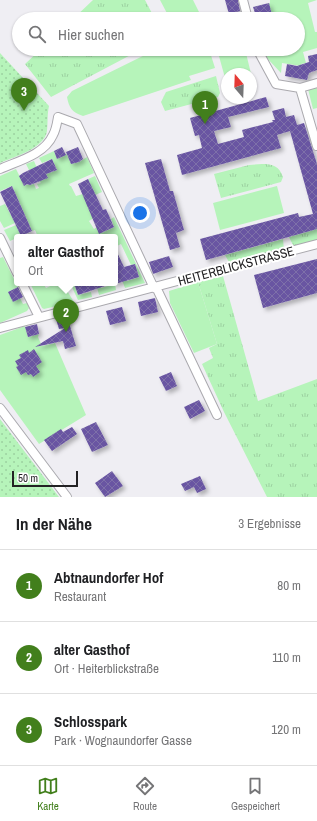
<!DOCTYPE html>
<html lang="de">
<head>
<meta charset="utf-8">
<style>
  body { margin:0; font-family:"Archivo Narrow",sans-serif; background:#f2f2f2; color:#202124 }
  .compass { position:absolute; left:221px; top:68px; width:36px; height:36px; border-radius:50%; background:#fff; box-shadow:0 1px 3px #0004; rotate:341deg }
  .scale { position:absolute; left:12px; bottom:10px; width:66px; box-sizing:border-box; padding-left:4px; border:2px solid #232224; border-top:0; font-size:11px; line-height:14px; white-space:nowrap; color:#232224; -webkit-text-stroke:3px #fff; paint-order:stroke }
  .you { position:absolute; left:140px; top:213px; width:14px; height:14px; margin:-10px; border:3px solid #fff; border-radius:50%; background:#1a73e8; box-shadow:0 0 0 6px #1a73e833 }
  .badge { display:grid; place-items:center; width:26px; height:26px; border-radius:50%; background:#427f1c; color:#fff; font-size:13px; font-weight:700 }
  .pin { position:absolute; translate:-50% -33px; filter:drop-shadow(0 1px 2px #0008) }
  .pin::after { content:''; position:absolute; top:21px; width:14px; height:12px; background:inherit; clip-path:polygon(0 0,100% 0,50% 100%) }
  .popup { position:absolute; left:14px; top:234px; width:104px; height:52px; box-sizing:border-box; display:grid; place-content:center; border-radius:4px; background:#fff; filter:drop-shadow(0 1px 3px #0005); font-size:13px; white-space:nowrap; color:#757577 }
  .popup b { font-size:15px; color:#202124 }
  .popup::after { content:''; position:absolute; left:50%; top:100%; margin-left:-8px; border:8px solid transparent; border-top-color:#fff }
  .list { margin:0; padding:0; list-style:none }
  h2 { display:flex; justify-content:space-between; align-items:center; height:52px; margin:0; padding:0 16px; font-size:17px }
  h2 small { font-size:13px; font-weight:400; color:#757577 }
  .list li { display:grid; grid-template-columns:26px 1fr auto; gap:12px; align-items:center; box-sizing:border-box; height:72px; padding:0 16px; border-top:1px solid #e0e0e0 }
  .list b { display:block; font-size:15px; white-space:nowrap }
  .list p { margin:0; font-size:13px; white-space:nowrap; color:#757577 }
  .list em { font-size:13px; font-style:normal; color:#757577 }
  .icon { flex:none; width:22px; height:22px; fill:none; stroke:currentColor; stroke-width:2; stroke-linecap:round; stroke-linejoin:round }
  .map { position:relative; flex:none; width:317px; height:497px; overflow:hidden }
  .search { position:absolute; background:#fff; box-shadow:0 1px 3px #0004; left:12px; right:12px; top:12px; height:44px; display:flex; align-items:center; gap:10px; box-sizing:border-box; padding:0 14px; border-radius:22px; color:#757577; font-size:15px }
  .sheet { height:268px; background:#fff }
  nav { display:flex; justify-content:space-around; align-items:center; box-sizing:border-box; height:56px; border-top:1px solid #e0e0e0; background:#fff; font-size:11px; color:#757577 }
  nav a { display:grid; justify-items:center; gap:2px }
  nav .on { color:#427f1c }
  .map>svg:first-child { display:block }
  .grass { fill:url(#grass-tufts) }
  .park { fill:url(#park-dots) }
  .garden { fill:#b6f4ba }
  .building { fill:url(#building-cross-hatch); filter:url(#shadow) }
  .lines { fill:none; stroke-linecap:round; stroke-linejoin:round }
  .street-casing { stroke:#aaa9ae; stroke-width:10 }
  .street { stroke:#fff; stroke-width:8 }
  .labels { text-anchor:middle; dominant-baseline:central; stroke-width:4; stroke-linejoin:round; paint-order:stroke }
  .street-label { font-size:13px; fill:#232224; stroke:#fff }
</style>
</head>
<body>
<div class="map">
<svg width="317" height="497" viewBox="0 0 317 497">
  <defs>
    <pattern id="grass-tufts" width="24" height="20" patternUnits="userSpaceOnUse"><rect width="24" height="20" fill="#b6f4ba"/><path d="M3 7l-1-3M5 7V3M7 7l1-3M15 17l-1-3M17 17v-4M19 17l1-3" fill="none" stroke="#9cd1a0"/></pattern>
    <pattern id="park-dots" width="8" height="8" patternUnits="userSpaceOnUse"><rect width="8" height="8" fill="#b6f4ba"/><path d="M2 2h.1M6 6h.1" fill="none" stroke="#9cd1a0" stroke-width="1.8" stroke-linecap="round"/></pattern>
    <pattern id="building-cross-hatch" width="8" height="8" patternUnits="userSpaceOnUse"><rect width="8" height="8" fill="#6955a2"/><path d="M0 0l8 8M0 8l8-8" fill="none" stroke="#7e6fa9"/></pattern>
    <filter id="shadow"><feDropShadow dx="3" dy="3" stdDeviation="2" flood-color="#0004"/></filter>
  </defs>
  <rect width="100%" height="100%" fill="#efeef3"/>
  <path class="grass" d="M 93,0 L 145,0 L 155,19 L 73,19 Z
    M 41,49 L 142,49 L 51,97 L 25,64 Z
    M 216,76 L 220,93 L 218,97 L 165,111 L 161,102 L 166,92 Z
    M 262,164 C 273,164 279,166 283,177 L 281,182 L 221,198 L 214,174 L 249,165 Z
    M 317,229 L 317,241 L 294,247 L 289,237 Z
    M 283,239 L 284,250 L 230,264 L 225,255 Z
    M 223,276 L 258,401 L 317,379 L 317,497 L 267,497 L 224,412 L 202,364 L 213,358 L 209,348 L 217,344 L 198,282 Z"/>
  <path class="park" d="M 0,53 L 49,106 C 47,115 48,122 47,131 C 45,148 14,157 0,163 Z
    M 0,419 L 59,497 L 0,497 Z"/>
  <path class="garden" d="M 160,0 L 193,0 L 201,16 L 194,19 L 170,19 Z
    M 270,0 L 317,0 L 308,3 L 315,32 L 317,32 L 317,48 L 303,52 L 306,63 L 301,64 L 301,66 L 282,63 L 281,73 L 265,56 L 262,50 L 266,49 L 267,52 L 279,49 L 298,49 L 298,19 L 273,19 L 268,4 L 270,3 Z
    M 157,49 L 180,49 L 181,51 L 189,49 L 209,49 L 215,68 L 189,76 L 191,80 L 83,116 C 72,112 69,108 67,97 L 72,91 Z
    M 217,49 L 245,49 L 254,86 L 251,87 L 251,74 L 227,74 L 227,85 Z
    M 317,87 L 317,108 L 313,109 L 308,89 Z
    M 54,151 L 57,159 L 67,154 L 71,164 L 79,162 L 87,157 L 94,173 L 69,184 L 70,186 L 71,186 L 76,196 L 93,191 L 88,179 L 95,176 L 102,192 L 86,199 L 94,218 L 89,221 L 94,229 L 97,227 L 101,233 L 114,227 L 111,219 L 114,217 L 145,283 L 125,288 L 115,261 L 120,259 L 127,281 L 139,277 L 135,264 L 131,265 L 121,244 L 115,247 L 115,237 L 38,237 L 35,230 L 32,231 L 12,186 L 0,191 L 0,176 L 16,169 L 24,185 L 34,184 L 36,189 L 39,188 L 37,184 L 41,183 L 29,170 L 26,164 L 34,161 L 42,180 L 46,174 L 57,170 L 52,159 L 42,163 L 39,158 Z
    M 277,186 L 284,213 L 220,230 L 213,203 Z
    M 5,204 L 15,223 L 4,228 L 0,221 L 0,206 Z
    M 16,225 L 21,236 L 10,241 L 4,230 Z
    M 3,257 L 18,287 L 8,292 L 20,298 L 23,304 L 27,303 L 29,308 L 27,311 L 0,323 L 0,258 Z
    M 198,282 L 217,344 L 194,353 L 170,303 L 169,291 Z
    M 30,283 L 43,283 L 46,288 L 57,283 L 59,286 L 63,284 L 74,302 L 44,309 L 42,308 Z
    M 70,283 L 74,283 L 78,295 L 91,292 L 92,297 L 78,300 Z
    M 96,283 L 100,283 L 101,288 L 115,284 L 116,290 L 99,295 Z
    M 25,326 L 28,337 L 39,334 L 38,337 L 42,346 L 55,343 L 86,415 L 39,444 L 0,390 L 0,335 Z"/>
  <path class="building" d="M 225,0 L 238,0 L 240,11 L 229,14 Z
    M 269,3 L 273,19 L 257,19 L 253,7 Z
    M 317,54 L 317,70 L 309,73 L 307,80 L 285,76 L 287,64 L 297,66 L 309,62 L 308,56 Z
    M 266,97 L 269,107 L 228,117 L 231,127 L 214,131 L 218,144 L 244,137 L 242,130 L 273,122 L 272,120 L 275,120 L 272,111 L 284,108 L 286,117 L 294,115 L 297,125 L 304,123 L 317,164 L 317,229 L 206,260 L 200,239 L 298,213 L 299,217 L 313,214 L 290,131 L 277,135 L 281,148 L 182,175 L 177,155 L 202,148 L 199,135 L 195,136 L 190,118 Z
    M 62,147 L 66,155 L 57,159 L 54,151 Z
    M 78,147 L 83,159 L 79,162 L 71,164 L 66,152 Z
    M 52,159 L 57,170 L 46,174 L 48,178 L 30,185 L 27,184 L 24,186 L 19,176 L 23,173 Z
    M 161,159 L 170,191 L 173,191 L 184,230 L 176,233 L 180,247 L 170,250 L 145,163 Z
    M 88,179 L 103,210 L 106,209 L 114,227 L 99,234 L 78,184 Z
    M 12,186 L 32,231 L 21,236 L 0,192 Z
    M 115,248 L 124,267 L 135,264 L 139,277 L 115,284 Z
    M 169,256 L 173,267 L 153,274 L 149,262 Z
    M 317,259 L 317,293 L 263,308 L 254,275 Z
    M 74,283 L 111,283 L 111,284 L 78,295 Z
    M 18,287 L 23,297 L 13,302 L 8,292 Z
    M 155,298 L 158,312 L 141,316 L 138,302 Z
    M 122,307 L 126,321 L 110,325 L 106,311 Z
    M 67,316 L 76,346 L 65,349 L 63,341 L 35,347 L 65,328 L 59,329 L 56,319 Z
    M 37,324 L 39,334 L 28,337 L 25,327 Z
    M 34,349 L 42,362 L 36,366 L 40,372 L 33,377 L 31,374 L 28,375 L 26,372 L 21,375 L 16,367 L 18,366 L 15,361 L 21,358 L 19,355 L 28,350 L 29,353 Z
    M 171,372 L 177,386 L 166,391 L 159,377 Z
    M 199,400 L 205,411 L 190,419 L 184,407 Z
    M 96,422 L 108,445 L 92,452 L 81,429 Z
    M 72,427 L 77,434 L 52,451 L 44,440 L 61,429 L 63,432 Z
    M 112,471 L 123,486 L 105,497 L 95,483 Z
    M 200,476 L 206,489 L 197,493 L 194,487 L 185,491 L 181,484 Z"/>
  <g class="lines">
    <g class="street-casing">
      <path id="street" d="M 243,0 L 248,19
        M 257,49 L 276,84 L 300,88 L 317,146
        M 300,88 L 317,83
        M 0,169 C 18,161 44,155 53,135 C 56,130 57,123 58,117 L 77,124 L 154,288
        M 0,238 L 17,273
        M 22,283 L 39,317
        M 156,287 L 217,415
        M 0,328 L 317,244
        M 0,408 L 67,497"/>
    </g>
    <use href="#street" class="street"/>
  </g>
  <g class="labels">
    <g class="street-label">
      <text transform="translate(236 266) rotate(-15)">HEITERBLICKSTRASSE</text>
    </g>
  </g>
</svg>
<svg class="compass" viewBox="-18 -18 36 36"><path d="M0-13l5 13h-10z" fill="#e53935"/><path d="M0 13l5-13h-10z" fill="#757577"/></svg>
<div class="scale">50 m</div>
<div class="you"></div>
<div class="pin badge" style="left:205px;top:124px">1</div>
<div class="pin badge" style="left:66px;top:332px">2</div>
<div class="popup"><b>alter Gasthof</b>Ort</div>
<div class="pin badge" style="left:24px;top:111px">3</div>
<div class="search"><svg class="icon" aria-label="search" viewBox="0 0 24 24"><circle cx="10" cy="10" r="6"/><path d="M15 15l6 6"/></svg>Hier suchen</div>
</div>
<section class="sheet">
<h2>In der Nähe<small>3 Ergebnisse</small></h2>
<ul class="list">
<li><span class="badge">1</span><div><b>Abtnaundorfer Hof</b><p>Restaurant</p></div><em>80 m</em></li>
<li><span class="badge">2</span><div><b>alter Gasthof</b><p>Ort · Heiterblickstraße</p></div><em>110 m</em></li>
<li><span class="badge">3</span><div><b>Schlosspark</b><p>Park · Wognaundorfer Gasse</p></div><em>120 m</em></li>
</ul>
</section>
<nav>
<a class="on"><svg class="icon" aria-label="map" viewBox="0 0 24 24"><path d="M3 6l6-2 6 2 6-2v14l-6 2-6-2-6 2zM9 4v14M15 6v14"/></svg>Karte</a>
<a><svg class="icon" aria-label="directions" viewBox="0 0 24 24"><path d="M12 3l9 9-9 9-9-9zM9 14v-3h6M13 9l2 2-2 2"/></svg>Route</a>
<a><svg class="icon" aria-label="saved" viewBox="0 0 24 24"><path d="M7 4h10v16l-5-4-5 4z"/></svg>Gespeichert</a>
</nav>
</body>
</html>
